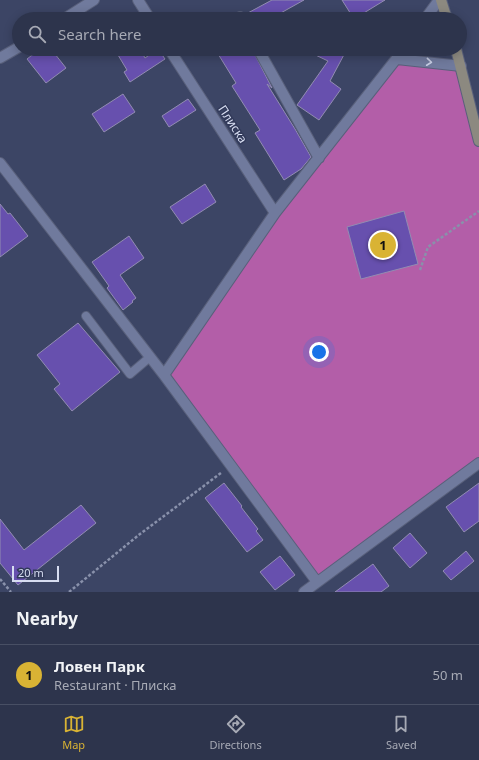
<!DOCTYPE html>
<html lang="en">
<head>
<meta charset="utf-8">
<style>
  body { margin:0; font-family:"Noto Sans",sans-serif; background:#353c53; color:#f1f3f6 }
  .scale { position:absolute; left:12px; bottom:10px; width:47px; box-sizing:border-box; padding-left:4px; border:2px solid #d7ddf1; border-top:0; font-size:11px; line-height:14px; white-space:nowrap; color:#d7ddf1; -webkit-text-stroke:3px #323a5a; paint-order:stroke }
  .you { position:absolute; left:319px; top:352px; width:14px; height:14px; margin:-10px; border:3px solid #fff; border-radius:50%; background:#1a73e8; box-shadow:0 0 0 6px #1a73e833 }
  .badge { display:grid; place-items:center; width:26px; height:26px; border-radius:50%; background:#d9b334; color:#111; font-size:13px; font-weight:700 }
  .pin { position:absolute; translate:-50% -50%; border:2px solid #fff; box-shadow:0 1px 4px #0006 }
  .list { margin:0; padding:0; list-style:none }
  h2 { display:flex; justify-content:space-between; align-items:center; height:52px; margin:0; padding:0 16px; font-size:17px }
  h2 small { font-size:13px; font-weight:400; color:#a7aab5 }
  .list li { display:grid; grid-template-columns:26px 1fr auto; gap:12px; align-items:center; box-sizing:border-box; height:60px; padding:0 16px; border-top:1px solid #484f64 }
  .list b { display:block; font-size:15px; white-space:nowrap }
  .list p { margin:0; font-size:13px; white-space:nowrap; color:#a7aab5 }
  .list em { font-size:13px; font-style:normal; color:#a7aab5 }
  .icon { flex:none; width:22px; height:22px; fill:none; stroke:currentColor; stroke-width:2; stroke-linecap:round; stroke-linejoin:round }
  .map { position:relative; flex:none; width:479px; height:592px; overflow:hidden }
  .search { position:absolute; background:#2d344c; box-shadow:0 2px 10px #0003; left:12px; right:12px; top:12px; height:44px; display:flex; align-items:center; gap:10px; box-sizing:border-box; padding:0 14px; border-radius:22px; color:#a7aab5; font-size:15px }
  .sheet { height:112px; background:#2d344c }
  nav { display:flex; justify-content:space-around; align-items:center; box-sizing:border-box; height:56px; border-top:1px solid #484f64; background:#2d344c; font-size:11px; color:#a7aab5 }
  nav a { display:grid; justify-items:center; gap:2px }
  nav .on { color:#d9b334 }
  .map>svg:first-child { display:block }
  .forest { fill:#b35ea8 }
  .building { fill:#6750ae; stroke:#928cb2 }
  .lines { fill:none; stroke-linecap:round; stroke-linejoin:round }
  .service-casing { stroke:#59607b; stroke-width:10 }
  .minor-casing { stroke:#59607b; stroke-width:12 }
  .secondary-casing { stroke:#59607b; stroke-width:12 }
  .path { stroke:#8991ab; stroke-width:2.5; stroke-dasharray:3 2; stroke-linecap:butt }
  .service { stroke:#707a9d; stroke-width:8 }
  .minor { stroke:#707a9d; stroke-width:10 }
  .secondary { stroke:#8c8980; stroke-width:10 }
  .oneway { stroke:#c8cee4 }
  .labels { text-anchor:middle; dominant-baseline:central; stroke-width:3; stroke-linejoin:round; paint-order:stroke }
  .street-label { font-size:12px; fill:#d7ddf1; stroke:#323a5a }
</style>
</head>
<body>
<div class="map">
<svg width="479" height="592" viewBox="0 0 479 592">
  <rect width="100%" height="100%" fill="#3c4565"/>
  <path class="forest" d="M 397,59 L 461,66 L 479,141 L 479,463 L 317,582 L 164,375 L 275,213 Z"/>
  <path class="building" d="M 272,0 L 304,0 L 270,19 L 247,19 L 246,14 Z
    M 342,0 L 385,0 L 354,19 Z
    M 40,49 L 51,49 L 66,68 L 46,83 L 27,59 Z
    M 127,49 L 140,49 L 145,58 L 158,49 L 165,59 L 130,82 L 124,72 L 127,70 L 118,55 Z
    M 215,49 L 252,49 L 272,88 L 267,84 L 295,129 L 311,157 L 301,169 L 284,180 L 255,133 L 260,130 L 232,86 L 236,83 Z
    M 303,49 L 347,49 L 330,81 L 341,89 L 319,120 L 297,105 L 328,61 Z
    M 123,94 L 135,112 L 104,132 L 92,114 Z
    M 188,99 L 196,110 L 169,127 L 162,116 Z
    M 205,184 L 216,202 L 182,224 L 170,207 Z
    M 0,204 L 8,214 L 10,213 L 28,236 L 0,257 Z
    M 404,211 L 418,264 L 361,279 L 347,227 Z
    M 129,236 L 144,258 L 120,275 L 136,298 L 132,301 L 133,302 L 123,310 L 107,288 L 109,286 L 92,262 Z
    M 78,323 L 120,372 L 72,411 L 54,389 L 60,384 L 37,355 Z
    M 224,483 L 242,506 L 241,507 L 258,529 L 256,531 L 263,540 L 247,552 L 205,498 Z
    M 479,483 L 479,521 L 464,532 L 446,507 Z
    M 81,505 L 96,523 L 18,585 L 0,563 L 0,519 L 24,550 Z
    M 410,533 L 427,553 L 410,568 L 393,548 Z
    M 466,551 L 474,561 L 451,580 L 443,571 Z
    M 280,556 L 295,575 L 275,590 L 260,572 Z
    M 373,564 L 389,586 L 381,592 L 335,592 Z"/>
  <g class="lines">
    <g class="service-casing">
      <path id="service" d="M 86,316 L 130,374 L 150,357"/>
    </g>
    <g class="minor-casing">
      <path id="minor" d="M 138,0 L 150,19
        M 240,17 L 241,19
        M 64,19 L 94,0
        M 425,19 L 439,0
        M 169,49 L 275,213
        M 258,49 L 319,158
        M 0,58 L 19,47
        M 397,59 L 461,66
        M 0,163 L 164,375 L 317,582
        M 164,375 L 275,213 L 404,49
        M 304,592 L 479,463"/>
    </g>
    <g class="secondary-casing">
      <path id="secondary" d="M 441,0 L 447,19
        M 456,49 L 479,141"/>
    </g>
    <path class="path" d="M 420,270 L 428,247 L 479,211
      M 0,579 L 11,592
      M 69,592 L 140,534 L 221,473"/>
    <use href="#service" class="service"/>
    <use href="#minor" class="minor"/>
    <use href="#secondary" class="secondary"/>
  </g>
  <defs><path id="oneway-chevron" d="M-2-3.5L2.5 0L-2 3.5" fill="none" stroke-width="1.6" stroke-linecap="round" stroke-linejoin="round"/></defs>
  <use class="oneway" href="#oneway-chevron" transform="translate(429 62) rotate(6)"/>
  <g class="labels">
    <g class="street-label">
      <text transform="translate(233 124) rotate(57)">Плиска</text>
    </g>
  </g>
</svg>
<div class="scale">20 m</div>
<div class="you"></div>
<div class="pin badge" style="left:383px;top:245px">1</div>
<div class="search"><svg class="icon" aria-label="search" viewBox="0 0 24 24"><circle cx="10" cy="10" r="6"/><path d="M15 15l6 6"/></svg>Search here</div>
</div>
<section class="sheet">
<h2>Nearby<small></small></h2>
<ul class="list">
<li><span class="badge">1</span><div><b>Ловен Парк</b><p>Restaurant · Плиска</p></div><em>50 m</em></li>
</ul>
</section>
<nav>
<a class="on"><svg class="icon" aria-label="map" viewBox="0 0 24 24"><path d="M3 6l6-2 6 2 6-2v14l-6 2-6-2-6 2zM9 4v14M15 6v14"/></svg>Map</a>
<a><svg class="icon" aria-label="directions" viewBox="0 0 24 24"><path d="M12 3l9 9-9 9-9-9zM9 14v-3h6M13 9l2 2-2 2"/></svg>Directions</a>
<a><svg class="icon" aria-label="saved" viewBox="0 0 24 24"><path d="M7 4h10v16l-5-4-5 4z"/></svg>Saved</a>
</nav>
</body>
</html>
